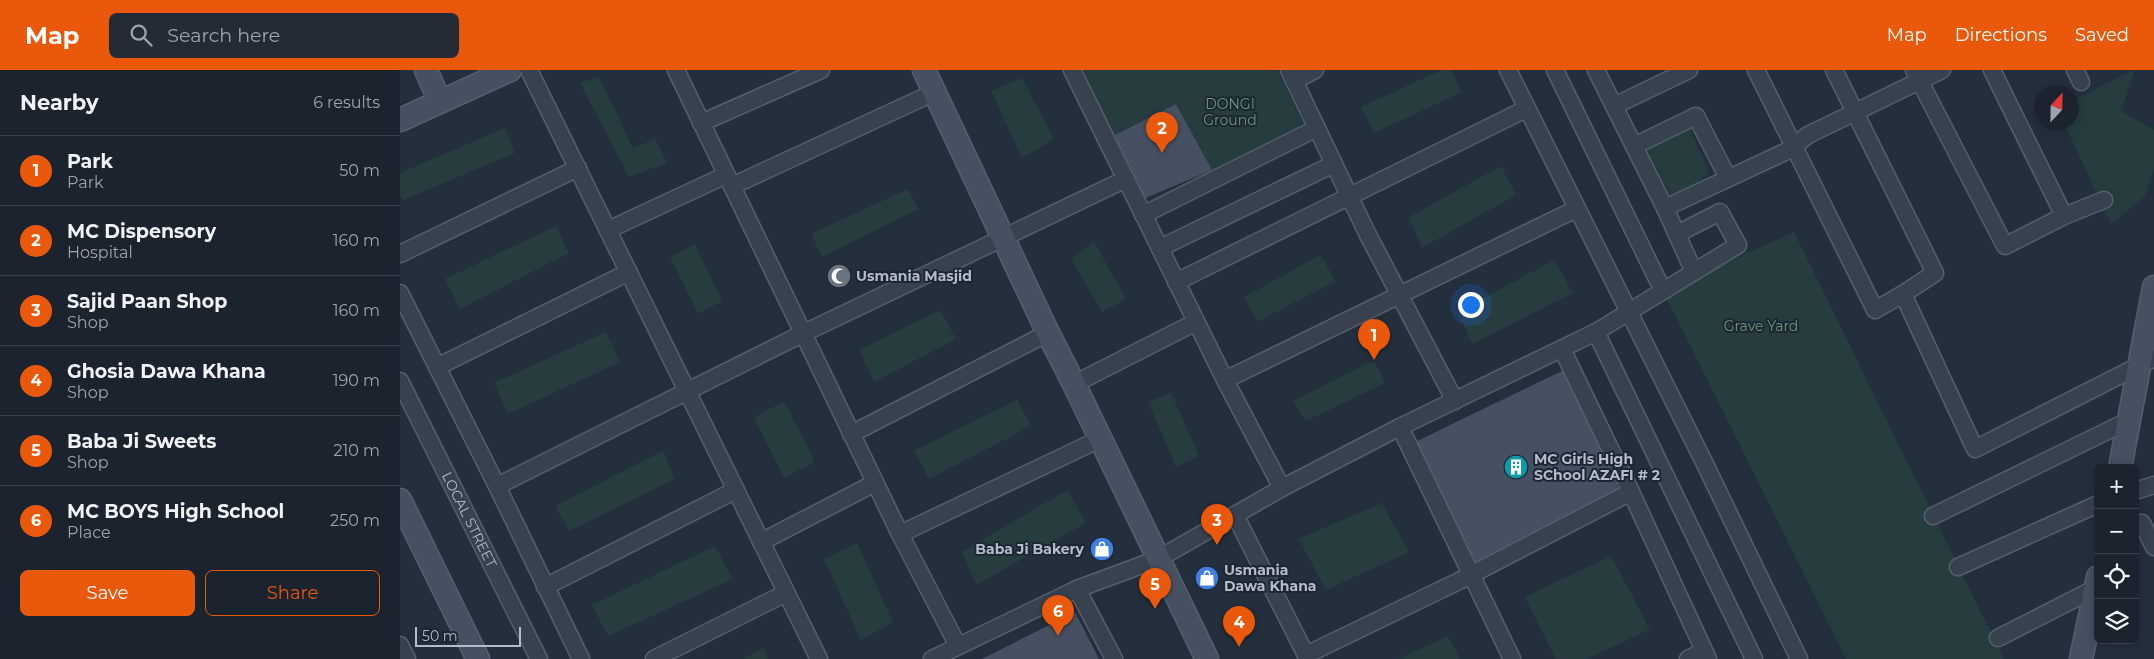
<!DOCTYPE html>
<html lang="en">
<head>
<meta charset="utf-8">
<style>
  body { margin:0; font-family:Montserrat,sans-serif; background:#242b36; color:#f1f3f6 }
  .controls { position:absolute; right:15px; bottom:15px; display:grid; overflow:hidden; border-radius:8px; box-shadow:0 2px 12px #0003 }
  .controls button { width:45px; height:45px; display:grid; place-items:center; padding:0; border:0; border-bottom:1px solid #39404a; background:#1b232e; color:#f1f3f6; font:25px sans-serif }
  .compass { position:absolute; left:1634px; top:15px; width:45px; height:45px; border-radius:50%; background:#1b232e; box-shadow:0 2px 12px #0003; rotate:22deg }
  .scale { position:absolute; left:15px; bottom:12px; width:106px; box-sizing:border-box; padding-left:5px; border:2px solid #b4bcc9; border-top:0; font-size:14px; line-height:18px; white-space:nowrap; color:#b4bcc9; -webkit-text-stroke:4px #1d2633; paint-order:stroke }
  .you { position:absolute; left:1070px; top:234px; width:18px; height:18px; margin:-12px; border:4px solid #fff; border-radius:50%; background:#1a73e8; box-shadow:0 0 0 8px #1a73e833 }
  .badge { display:grid; place-items:center; width:32px; height:32px; border-radius:50%; background:#ea580c; color:#fff; font-size:16px; font-weight:700 }
  .pin { position:absolute; translate:-50% -41px; filter:drop-shadow(0 1px 2px #0008) }
  .pin::after { content:''; position:absolute; top:26px; width:18px; height:15px; background:inherit; clip-path:polygon(0 0,100% 0,50% 100%) }
  .list { margin:0; padding:0; list-style:none }
  h2 { display:flex; justify-content:space-between; align-items:center; height:65px; margin:0; padding:0 20px; font-size:21px }
  h2 small { font-size:16px; font-weight:400; color:#a0a4aa }
  .list li { display:grid; grid-template-columns:32px 1fr auto; gap:15px; align-items:center; box-sizing:border-box; height:70px; padding:0 20px; border-top:1px solid #39404a }
  .list b { display:block; font-size:19px; white-space:nowrap }
  .list p { margin:0; font-size:16px; white-space:nowrap; color:#a0a4aa }
  .list em { font-size:16px; font-style:normal; color:#a0a4aa }
  .actions { display:flex; gap:10px; padding:15px 20px }
  .actions a { flex:1; padding:11px 0; border:1px solid #ea580c; border-radius:8px; text-align:center; font-size:18px; color:#ea580c }
  .actions .main { background:#ea580c; color:#fff }
  .icon { flex:none; width:28px; height:28px; fill:none; stroke:currentColor; stroke-width:2; stroke-linecap:round; stroke-linejoin:round }
  .map { position:relative; flex:none; width:1754px; height:589px; overflow:hidden }
  header { display:flex; align-items:center; gap:30px; box-sizing:border-box; height:70px; padding:0 25px; background:#ea580c; color:#fff }
  header strong { font-size:24px }
  nav { display:flex; gap:28px; margin-inline-start:auto; font-size:18px }
  .search { width:350px; height:45px; background:#242b36; display:flex; align-items:center; gap:12px; box-sizing:border-box; padding:0 18px; border-radius:8px; color:#a0a4aa; font-size:19px }
  main { display:flex }
  aside { flex:1; background:#1b232e }
  .map>svg:first-child { display:block }
  .green { fill:#263c3f }
  .building { fill:#455162 }
  .lines { fill:none; stroke-linecap:round; stroke-linejoin:round }
  .street-casing { stroke:#565f6c; stroke-width:19 }
  .secondary-casing { stroke:#565f6c; stroke-width:25 }
  .street { stroke:#38414e; stroke-width:16 }
  .secondary { stroke:#465061; stroke-width:22 }
  .labels { text-anchor:middle; dominant-baseline:central; stroke-width:4; stroke-linejoin:round; paint-order:stroke }
  .park-label { font-size:14px; fill:#6b9a76; stroke:#1d2633 }
  .poi-label { font-size:14px; font-weight:bold; fill:#b4bcc9; stroke:#1d2633; text-anchor:start }
  .street-label { font-size:14px; fill:#b4bcc9; stroke:#1d2633 }
</style>
</head>
<body>
<header>
<strong>Map</strong>
<div class="search"><svg class="icon" aria-label="search" viewBox="0 0 24 24"><circle cx="10" cy="10" r="6"/><path d="M15 15l6 6"/></svg>Search here</div>
<nav><a>Map</a><a>Directions</a><a>Saved</a></nav>
</header>
<main>
<aside>
<h2>Nearby<small>6 results</small></h2>
<ul class="list">
<li><span class="badge">1</span><div><b>Park</b><p>Park</p></div><em>50 m</em></li>
<li><span class="badge">2</span><div><b>MC Dispensory</b><p>Hospital</p></div><em>160 m</em></li>
<li><span class="badge">3</span><div><b>Sajid Paan Shop</b><p>Shop</p></div><em>160 m</em></li>
<li><span class="badge">4</span><div><b>Ghosia Dawa Khana</b><p>Shop</p></div><em>190 m</em></li>
<li><span class="badge">5</span><div><b>Baba Ji Sweets</b><p>Shop</p></div><em>210 m</em></li>
<li><span class="badge">6</span><div><b>MC BOYS High School</b><p>Place</p></div><em>250 m</em></li>
</ul>
<div class="actions"><a class="main">Save</a><a>Share</a></div>
</aside>
<div class="map">
<svg width="1754" height="589" viewBox="0 0 1754 589">
  <rect width="100%" height="100%" fill="#242f3e"/>
  <path class="green" d="M 683,0 L 877,0 L 903,53 L 812,100 L 776,34 L 713,66 Z
    M 1042,0 L 1051,0 L 1062,22 L 974,63 L 961,37 Z
    M 1733,0 L 1735,0 L 1721,41 L 1754,60 L 1754,98 L 1745,126 L 1711,154 L 1664,53 L 1672,52 L 1672,31 Z
    M 199,7 L 233,78 L 255,69 L 267,93 L 229,107 L 180,13 Z
    M 622,8 L 654,69 L 622,88 L 591,21 Z
    M 1286,51 L 1309,102 L 1275,134 L 1243,72 Z
    M 105,58 L 115,83 L 3,130 L 0,124 L 0,103 Z
    M 1101,96 L 1116,125 L 1022,178 L 1009,147 Z
    M 508,119 L 518,139 L 422,187 L 411,164 Z
    M 156,156 L 169,183 L 60,239 L 45,209 Z
    M 1394,162 L 1604,589 L 1446,589 L 1263,221 Z
    M 694,172 L 726,229 L 702,242 L 671,188 Z
    M 295,174 L 322,231 L 298,244 L 270,187 Z
    M 920,185 L 936,211 L 857,252 L 844,227 Z
    M 1154,190 L 1173,223 L 1072,274 L 1058,242 Z
    M 540,240 L 556,269 L 474,312 L 459,280 Z
    M 206,262 L 220,292 L 108,344 L 94,313 Z
    M 974,290 L 985,313 L 906,351 L 893,331 Z
    M 771,323 L 799,386 L 776,397 L 748,332 Z
    M 617,330 L 631,356 L 529,409 L 514,381 Z
    M 384,331 L 415,392 L 384,408 L 354,348 Z
    M 263,381 L 275,409 L 169,461 L 155,436 Z
    M 667,420 L 686,453 L 576,515 L 562,482 Z
    M 982,433 L 1009,482 L 926,520 L 899,469 Z
    M 457,473 L 493,552 L 461,570 L 424,489 Z
    M 315,476 L 333,509 L 208,566 L 192,535 Z
    M 1211,486 L 1250,559 L 1187,589 L 1156,589 L 1125,527 Z
    M 1048,566 L 1060,589 L 999,589 Z
    M 364,578 L 368,589 L 342,589 Z"/>
  <path class="building" d="M 776,34 L 812,100 L 743,129 L 713,66 Z
    M 1164,300 L 1219,421 L 1073,497 L 1013,373 Z
    M 675,542 L 699,589 L 582,589 Z"/>
  <g class="lines">
    <g class="street-casing">
      <g id="street">
        <path d="M 129,0 L 419,589"/>
        <path d="M 276,0 L 500,464 L 558,576"/>
        <path d="M 889,0 L 967,163 L 1055,331"/>
        <path d="M 1108,0 L 1303,390 L 1399,589"/>
        <path d="M 1155,0 L 1263,221"/>
        <path d="M 1196,0 L 1265,138"/>
        <path d="M 1356,0 L 1475,240 L 1503,224"/>
        <path d="M 1434,0 L 1535,203 L 1503,224 L 1575,379 L 1754,288"/>
        <path d="M 1514,0 L 1605,176 L 1664,146 L 1704,130"/>
        <path d="M 1592,0 L 1664,146"/>
        <path d="M 1675,0 L 1681,12"/>
        <path d="M 894,11 L 915,0"/>
        <path d="M 1214,36 L 1289,0"/>
        <path d="M 301,53 L 421,0"/>
        <path d="M 1234,76 L 1296,46 L 1328,108"/>
        <path d="M 332,116 L 535,22"/>
        <path d="M 743,145 L 917,58"/>
        <path d="M 208,160 L 326,105"/>
        <path d="M 1277,164 L 1320,142 L 1338,175 L 1294,202"/>
        <path d="M 760,178 L 934,94"/>
        <path d="M 0,184 L 178,98"/>
        <path d="M 776,212 L 1126,39"/>
        <path d="M 0,223 L 97,416 L 181,589"/>
        <path d="M 1196,262 L 1354,589"/>
        <path d="M 1162,279 L 1231,422 L 1308,589"/>
        <path d="M 37,297 L 229,202"/>
        <path d="M 825,310 L 1176,139"/>
        <path id="s1" d="M 0,311 L 139,589"/>
        <path d="M 674,314 L 796,252"/>
        <path d="M 1000,357 L 1112,589"/>
        <path d="M 451,364 L 648,263"/>
        <path d="M 97,416 L 402,264 L 726,109"/>
        <path d="M 882,418 L 1000,357 L 1196,262 L 1294,202 L 1265,138 L 1389,80 L 1408,65 L 1542,0"/>
        <path d="M 1735,421 L 1754,415"/>
        <path d="M 835,445 L 908,589"/>
        <path d="M 1533,446 L 1730,350"/>
        <path d="M 1735,455 L 1742,453 L 1754,477"/>
        <path d="M 500,464 L 700,369"/>
        <path d="M 361,472 L 475,413"/>
        <path d="M 1558,497 L 1698,434"/>
        <path d="M 145,517 L 336,420"/>
        <path d="M 677,519 L 714,589"/>
        <path d="M 1598,568 L 1696,518"/>
        <path d="M 0,575 L 7,589"/>
        <path d="M 906,585 L 1059,511 L 1231,422"/>
        <path d="M 254,589 L 386,523"/>
        <path d="M 532,589 L 677,519 L 758,489 L 882,418 L 825,310 L 672,0"/>
        <path d="M 1288,589 L 1304,581"/>
      </g>
    </g>
    <g class="secondary-casing">
      <path id="secondary" d="M 26,0 L 40,32
        M 524,0 L 648,263 L 674,314 L 807,589
        M 0,50 L 110,0
        M 1720,398 L 1754,217
        M 0,430 L 78,589
        M 1681,589 L 1698,507"/>
    </g>
    <use href="#street" class="street"/>
    <use href="#secondary" class="secondary"/>
  </g>
  <defs>
    <g id="mosque-disc" transform="scale(1.25)"><circle r="9.5" fill="#6b7280" stroke="#1d2633"/><path d="M3.5-4.9A6 6 0 1 0 3.5 4.9A5 5 0 1 1 3.5-4.9Z" fill="#fff"/></g>
    <g id="building-disc" transform="scale(1.25)"><circle r="9.5" fill="#0f9aa8" stroke="#1d2633"/><path d="M-4-6H4V6H1V3H-1V6H-4ZM-2.5-4.3h1.7v1.8h-1.7ZM.8-4.3h1.7v1.8H.8ZM-2.5-1h1.7V.8h-1.7ZM.8-1h1.7V.8H.8Z" fill="#fff"/></g>
    <g id="shop-disc" transform="scale(1.25)"><circle r="9.5" fill="#3f7fe0" stroke="#1d2633"/><path d="M-5-2.5h2.3a2.7 3.5 0 0 1 5.4 0H5L5.5 6h-11ZM-1.5-2.5h3a1.5 2.3 0 0 0-3 0Z" fill="#fff"/></g>
  </defs>
  <g fill-rule="evenodd">
    <use href="#mosque-disc" x="439" y="206"/>
    <use href="#building-disc" x="1116" y="397"/>
    <use href="#shop-disc" x="702" y="479"/>
    <use href="#shop-disc" x="807" y="508"/>
  </g>
  <g class="labels">
    <g class="park-label">
      <text x="830" y="34">DONGI<tspan x="830" dy="16">Ground</tspan></text>
      <text x="1361" y="256">Grave Yard</text>
    </g>
    <g class="poi-label">
      <text x="456" y="206">Usmania Masjid</text>
      <text x="1134" y="389">MC Girls High<tspan x="1134" dy="16">SChool AZAFI # 2</tspan></text>
      <text x="684" y="479" text-anchor="end">Baba Ji Bakery</text>
      <text x="824" y="500">Usmania<tspan x="824" dy="16">Dawa Khana</tspan></text>
    </g>
    <g class="street-label">
      <text stroke="none"><textPath href="#s1" startOffset="155">LOCAL STREET</textPath></text>
    </g>
  </g>
</svg>
<div class="controls">
<button>+</button>
<button>−</button>
<button><svg class="icon" aria-label="locate" viewBox="0 0 24 24"><circle cx="12" cy="12" r="6"/><path d="M12 2v4M12 18v4M2 12h4M18 12h4"/></svg></button>
<button><svg class="icon" aria-label="layers" viewBox="0 0 24 24"><path d="M12 4l9 5-9 5-9-5zM3 14l9 5 9-5"/></svg></button>
</div>
<svg class="compass" viewBox="-18 -18 36 36"><path d="M0-13l5 13h-10z" fill="#e53935"/><path d="M0 13l5-13h-10z" fill="#a0a4aa"/></svg>
<div class="scale">50 m</div>
<div class="you"></div>
<div class="pin badge" style="left:974px;top:290px">1</div>
<div class="pin badge" style="left:762px;top:83px">2</div>
<div class="pin badge" style="left:817px;top:475px">3</div>
<div class="pin badge" style="left:839px;top:577px">4</div>
<div class="pin badge" style="left:755px;top:539px">5</div>
<div class="pin badge" style="left:658px;top:566px">6</div>
</div>
</main>
</body>
</html>
